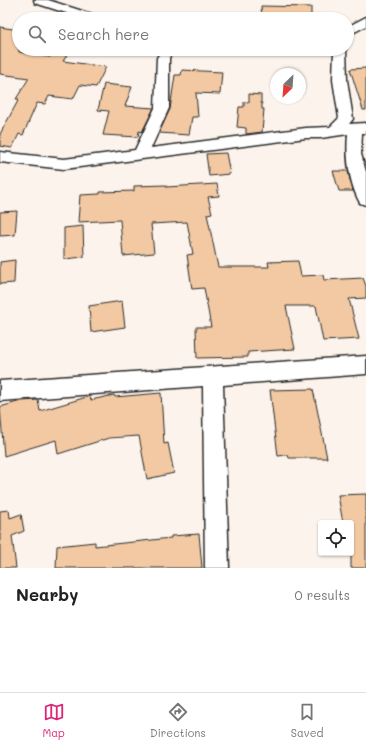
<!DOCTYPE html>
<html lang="en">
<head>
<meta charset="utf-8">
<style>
  body { margin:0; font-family:Mali,sans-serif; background:#f2f2f2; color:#222 }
  .controls { position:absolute; right:12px; bottom:12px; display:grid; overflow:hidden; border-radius:4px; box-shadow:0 1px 3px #0004 }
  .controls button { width:36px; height:36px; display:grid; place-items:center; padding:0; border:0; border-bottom:1px solid #e0e0e0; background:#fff; color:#222; font:20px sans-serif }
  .compass { position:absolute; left:270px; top:68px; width:36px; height:36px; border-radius:50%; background:#fff; box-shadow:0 1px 3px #0004; rotate:205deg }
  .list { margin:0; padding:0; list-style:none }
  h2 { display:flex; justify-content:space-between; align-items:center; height:52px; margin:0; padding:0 16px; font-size:17px }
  h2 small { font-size:13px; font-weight:400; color:#767676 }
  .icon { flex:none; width:22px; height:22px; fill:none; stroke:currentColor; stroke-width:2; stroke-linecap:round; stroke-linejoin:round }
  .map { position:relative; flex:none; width:366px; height:568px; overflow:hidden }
  .search { position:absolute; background:#fff; box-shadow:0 1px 3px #0004; left:12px; right:12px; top:12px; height:44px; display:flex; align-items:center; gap:10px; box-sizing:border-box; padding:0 14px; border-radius:22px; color:#767676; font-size:15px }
  .sheet { height:124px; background:#fff }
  nav { display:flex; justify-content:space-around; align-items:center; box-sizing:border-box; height:56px; border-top:1px solid #e0e0e0; background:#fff; font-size:11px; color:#767676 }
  nav a { display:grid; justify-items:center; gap:2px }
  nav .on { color:#db2777 }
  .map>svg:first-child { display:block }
  .building { fill:#f2c9a2; stroke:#2b2b2b }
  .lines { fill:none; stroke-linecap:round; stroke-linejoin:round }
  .street-casing { stroke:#2b2b2b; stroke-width:3 }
  .street { fill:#fff; fill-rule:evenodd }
</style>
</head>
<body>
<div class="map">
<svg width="366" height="568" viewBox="0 0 366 568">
  <rect width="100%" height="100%" fill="#fcf4ec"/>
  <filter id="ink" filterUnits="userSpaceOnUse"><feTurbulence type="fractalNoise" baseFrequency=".025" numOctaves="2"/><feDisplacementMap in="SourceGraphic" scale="8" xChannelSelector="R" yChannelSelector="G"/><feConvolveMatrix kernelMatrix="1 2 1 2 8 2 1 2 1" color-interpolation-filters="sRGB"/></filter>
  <g filter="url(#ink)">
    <path class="building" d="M 261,6 L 311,7 L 311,19 L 262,19 Z
      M 0,27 L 19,30 L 19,52 L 50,57 L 55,49 L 71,49 L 63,61 L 106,67 L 96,87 L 80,85 L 73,99 L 49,96 L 45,104 L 37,103 L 23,135 L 19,134 L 12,148 L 0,146 L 0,134 L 19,99 L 16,99 L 29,78 L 0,74 Z
      M 366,68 L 366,110 L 363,110 L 350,69 Z
      M 182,70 L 222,72 L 220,94 L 196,93 L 198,117 L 192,117 L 189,135 L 159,133 L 170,109 L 175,75 L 181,75 Z
      M 104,84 L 132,87 L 125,106 L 154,108 L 142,132 L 139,131 L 138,137 L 103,135 L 109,111 L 98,110 Z
      M 249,94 L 261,95 L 261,103 L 262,103 L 262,109 L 264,109 L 262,132 L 246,134 L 246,128 L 237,127 L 239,107 L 244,107 L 244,102 L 249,102 Z
      M 226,153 L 230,174 L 209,176 L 206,154 Z
      M 333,171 L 348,171 L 353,191 L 339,191 Z
      M 217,184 L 219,196 L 208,197 L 212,213 L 207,214 L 218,267 L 269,267 L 268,262 L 298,261 L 301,276 L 323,275 L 324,280 L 363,278 L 366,286 L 366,298 L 349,299 L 359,339 L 323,341 L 316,306 L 286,306 L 295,349 L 248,352 L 248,357 L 197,358 L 196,327 L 211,327 L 204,288 L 192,289 L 187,255 L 193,254 L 187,222 L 151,224 L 154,253 L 123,256 L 120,220 L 78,222 L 80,195 L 100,194 L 100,192 L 134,191 L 134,186 L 166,185 L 166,187 Z
      M 17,211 L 15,235 L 0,236 L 0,212 Z
      M 83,226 L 84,257 L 64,259 L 64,228 Z
      M 15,260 L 14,283 L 0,284 L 0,262 Z
      M 122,301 L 125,327 L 91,332 L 89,306 Z
      M 313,389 L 327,458 L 289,458 L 288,455 L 278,456 L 270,390 Z
      M 161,393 L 164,444 L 168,443 L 174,473 L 147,479 L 139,436 L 109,438 L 58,454 L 56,440 L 4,456 L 0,407 L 21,401 L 38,400 L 40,411 L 90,396 L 91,400 L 114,395 L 115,397 Z
      M 366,494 L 366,568 L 351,568 L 351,523 L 343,523 L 338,495 Z
      M 9,510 L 10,518 L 21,514 L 24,531 L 12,536 L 16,568 L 0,568 L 0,511 Z
      M 199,534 L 202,568 L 56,568 L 57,546 L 95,542 L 95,546 L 171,538 L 171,536 Z"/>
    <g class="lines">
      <g class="street-casing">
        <path id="street" d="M 34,0 L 48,0 L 101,17 L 103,19 L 85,19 L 35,3 Z
          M 366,17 L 366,26 L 347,36 L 347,27 Z
          M 162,49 L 174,49 L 169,58 L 169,108 L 151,148 L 306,128 L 330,127 L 339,118 L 333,80 L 334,49 L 346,49 L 347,80 L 353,119 L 349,124 L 366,123 L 366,133 L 362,133 L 361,154 L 366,172 L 366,205 L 360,203 C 349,183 346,157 348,134 L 321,138 L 306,138 L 64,169 L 0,162 L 0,152 L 64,159 L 135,150 L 155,108 L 157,58 Z
          M 366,356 L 366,374 L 223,385 L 229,568 L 205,568 L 203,386 L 0,401 L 0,381 Z"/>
      </g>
      <use href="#street" class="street"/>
    </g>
  </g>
</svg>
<div class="controls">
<button><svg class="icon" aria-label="locate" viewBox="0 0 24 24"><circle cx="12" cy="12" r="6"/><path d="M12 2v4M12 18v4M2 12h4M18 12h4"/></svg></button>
</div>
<svg class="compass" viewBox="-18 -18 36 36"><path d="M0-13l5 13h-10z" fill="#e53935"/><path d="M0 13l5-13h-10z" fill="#767676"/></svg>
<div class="search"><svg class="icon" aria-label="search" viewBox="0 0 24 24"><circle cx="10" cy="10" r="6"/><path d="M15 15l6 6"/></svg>Search here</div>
</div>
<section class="sheet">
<h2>Nearby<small>0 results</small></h2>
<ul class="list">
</ul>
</section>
<nav>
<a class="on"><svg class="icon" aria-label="map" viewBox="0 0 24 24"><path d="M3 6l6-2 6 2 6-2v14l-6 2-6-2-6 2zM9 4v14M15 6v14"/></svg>Map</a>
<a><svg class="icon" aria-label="directions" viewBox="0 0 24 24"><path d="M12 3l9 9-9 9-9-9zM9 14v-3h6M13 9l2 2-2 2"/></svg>Directions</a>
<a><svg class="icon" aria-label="saved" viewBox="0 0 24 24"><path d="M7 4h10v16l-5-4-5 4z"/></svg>Saved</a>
</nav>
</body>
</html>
